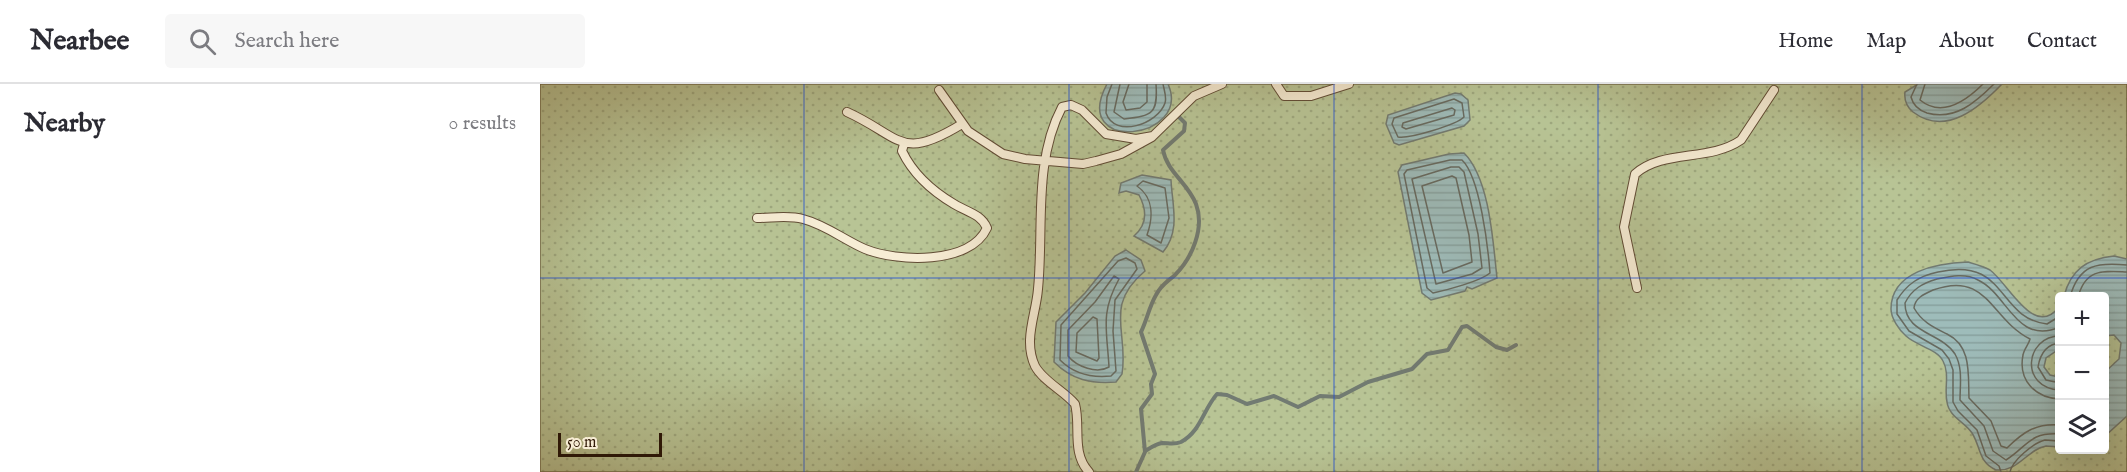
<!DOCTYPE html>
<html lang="en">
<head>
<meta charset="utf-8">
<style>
  body { margin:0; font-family:"IM FELL English",serif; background:#f7f7f7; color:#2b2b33 }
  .controls { position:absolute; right:18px; bottom:18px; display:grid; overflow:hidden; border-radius:6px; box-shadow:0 6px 24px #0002 }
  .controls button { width:54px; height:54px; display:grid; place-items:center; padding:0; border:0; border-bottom:2px solid #e1e1e2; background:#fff; color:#2b2b33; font:30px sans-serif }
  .scale { position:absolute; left:18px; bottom:15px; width:104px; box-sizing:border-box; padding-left:6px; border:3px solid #301907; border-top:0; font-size:16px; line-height:21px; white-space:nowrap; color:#301907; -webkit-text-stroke:4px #f7edd5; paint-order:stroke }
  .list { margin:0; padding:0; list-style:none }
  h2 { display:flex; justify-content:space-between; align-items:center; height:78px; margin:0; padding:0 24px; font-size:26px }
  h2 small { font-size:20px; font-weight:400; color:#7c7c81 }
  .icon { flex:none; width:33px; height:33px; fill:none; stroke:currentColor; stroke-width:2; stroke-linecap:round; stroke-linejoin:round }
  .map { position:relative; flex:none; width:1587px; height:388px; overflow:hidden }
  header { display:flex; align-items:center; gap:36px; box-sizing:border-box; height:84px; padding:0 30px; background:#fff; border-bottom:2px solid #e1e1e2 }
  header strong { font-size:28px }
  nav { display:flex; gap:33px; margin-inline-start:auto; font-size:21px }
  .search { width:420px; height:54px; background:#f7f7f7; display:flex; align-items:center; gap:15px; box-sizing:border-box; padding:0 21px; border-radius:6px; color:#7c7c81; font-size:22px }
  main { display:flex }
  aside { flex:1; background:#fff }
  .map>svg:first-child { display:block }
  .grass { fill:url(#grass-dots); stroke:#746e4e; stroke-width:1.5; fill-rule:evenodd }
  .water { fill:url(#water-rules); stroke:#727b72; stroke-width:1.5 }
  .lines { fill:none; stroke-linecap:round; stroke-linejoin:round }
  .shore { stroke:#676a60; stroke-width:1.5 }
  .stream { stroke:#727b72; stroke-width:4 }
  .service-casing { stroke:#614c35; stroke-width:10 }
  .service { stroke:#f7edd5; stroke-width:8 }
  .grid { fill:none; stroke:#1d4ed8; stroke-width:1.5; stroke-opacity:0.55 }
</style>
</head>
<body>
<header>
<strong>Nearbee</strong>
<div class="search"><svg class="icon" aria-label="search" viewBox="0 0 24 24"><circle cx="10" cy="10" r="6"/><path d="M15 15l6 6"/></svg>Search here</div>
<nav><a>Home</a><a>Map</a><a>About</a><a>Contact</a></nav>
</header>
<main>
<aside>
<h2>Nearby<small>0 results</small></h2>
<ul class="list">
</ul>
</aside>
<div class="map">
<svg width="1587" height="388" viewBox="0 0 1587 388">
  <defs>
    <pattern id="grass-dots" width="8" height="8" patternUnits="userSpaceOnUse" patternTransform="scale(1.5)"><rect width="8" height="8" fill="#b8c495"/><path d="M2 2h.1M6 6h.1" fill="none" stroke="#9ea87f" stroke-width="1.8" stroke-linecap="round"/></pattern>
    <pattern id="water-rules" width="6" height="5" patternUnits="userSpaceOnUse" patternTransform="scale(1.5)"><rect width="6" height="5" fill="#9ebcba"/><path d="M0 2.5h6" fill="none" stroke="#88a19e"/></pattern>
  </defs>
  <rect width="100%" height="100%" fill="#f3e3bf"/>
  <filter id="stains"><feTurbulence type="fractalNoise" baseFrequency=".00333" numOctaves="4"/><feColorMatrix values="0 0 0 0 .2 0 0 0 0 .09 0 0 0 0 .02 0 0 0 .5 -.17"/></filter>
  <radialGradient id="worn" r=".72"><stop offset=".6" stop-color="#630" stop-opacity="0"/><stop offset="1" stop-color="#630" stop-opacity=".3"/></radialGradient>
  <path class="grass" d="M 0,0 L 1587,0 L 1587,388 L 0,388 ZM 1520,213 L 1564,213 L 1564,366 L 1520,366 Z"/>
  <path class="water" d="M 567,0 L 628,0 C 653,56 529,71 567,0 Z
    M 1378,0 L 1462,0 C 1440,23 1406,53 1373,28 C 1367,23 1364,16 1365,8 Z
    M 915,9 L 921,10 L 928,16 L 930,36 L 924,42 L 859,61 L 854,59 L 846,40 L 848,31 Z
    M 924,69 C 950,95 953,159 957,194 L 932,205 L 927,203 L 925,207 L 891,216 L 882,209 L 858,88 L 862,81 L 909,70 Z
    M 602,91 L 631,96 C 632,120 641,147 623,168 L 594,152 C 608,140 607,126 599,111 L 586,107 L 579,109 L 581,99 Z
    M 586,166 L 601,176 L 605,187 C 563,222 589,248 582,290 L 576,298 C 551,300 532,296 514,278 L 516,238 L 545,209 L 575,172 Z
    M 1574,172 L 1587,175 L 1587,332 L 1565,352 L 1565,288 L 1579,275 L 1581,259 L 1574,251 L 1565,252 L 1564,213 L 1524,212 C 1531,186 1546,175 1574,172 Z
    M 1428,178 C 1435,180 1443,182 1450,186 C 1469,200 1494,255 1519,223 L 1519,265 L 1506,274 L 1504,283 L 1510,291 L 1519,293 L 1519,363 C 1516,363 1510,362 1506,362 C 1486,366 1479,388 1456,386 C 1438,378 1441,363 1432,349 C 1425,338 1409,333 1407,318 C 1404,305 1410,290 1403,277 C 1397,265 1377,262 1366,252 C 1359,246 1351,234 1351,225 C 1351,187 1398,179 1428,178 Z"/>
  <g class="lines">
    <path class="shore" d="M 572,0 L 567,13 L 566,29 C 575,55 618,40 625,19 C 627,13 624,6 623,0
      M 580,0 L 574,28 L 584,35 C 613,32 618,29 616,0
      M 589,0 L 583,18 L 586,26 L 600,24 L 607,18 L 607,0
      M 1377,0 L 1371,13 C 1373,21 1378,26 1387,29 C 1415,37 1436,18 1454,0
      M 1385,0 L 1380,16 C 1402,34 1427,16 1443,0
      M 914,15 L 922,19 L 924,33 C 916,41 869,55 858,53 L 852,40 L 854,34 Z
      M 912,24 L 915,26 L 914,31 L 866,45 L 862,43 L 863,39 Z
      M 910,76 L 922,76 C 940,93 948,163 950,189 C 941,197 907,206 893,209 L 887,204 L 864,90 L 867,86 Z
      M 911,83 L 919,83 L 924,88 L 938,150 L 942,184 L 932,190 L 896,200 L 872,95 Z
      M 912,92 L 916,94 L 929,151 L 932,178 L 903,189 L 882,102 Z
      M 603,97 L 625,104 L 629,134 L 621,159 L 607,151 C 613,134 614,114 597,102 Z
      M 586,174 L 595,179 L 597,185 L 575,216 L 573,247 L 576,287 L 571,292 C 552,294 534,290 520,276 L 521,241 L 578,177 Z
      M 574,192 L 579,195 C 560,229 567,246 569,283 C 557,290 537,283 528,272 L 528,246 L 555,218 Z
      M 1530,213 C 1539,180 1558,178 1587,181
      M 1538,213 C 1546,184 1563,187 1587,188
      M 553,233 L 557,235 L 559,274 L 557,277 L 536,268 L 537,249 Z
      M 1520,243 C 1476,262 1468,210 1438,196 C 1426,189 1411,192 1397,195 C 1383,199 1372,205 1365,219 C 1365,250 1401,248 1415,270 C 1423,284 1420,301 1420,316 L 1444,342 L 1453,367 L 1466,376 C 1488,362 1489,348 1520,350
      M 1520,252 C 1485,252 1479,304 1520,306
      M 1520,259 C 1506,260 1500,271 1498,283 L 1506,296 L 1520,299
      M 1520,315 C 1495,314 1478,296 1483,271 C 1484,265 1489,260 1490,255 C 1450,235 1448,186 1393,206 C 1384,210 1375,214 1374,224 C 1382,238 1393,243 1407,250 C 1432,262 1428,291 1429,314 L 1451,337 L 1461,362 L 1467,364 C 1483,348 1496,339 1520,341
      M 1461,388 L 1459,382 L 1446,372 L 1437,346 L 1418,327 L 1413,318 L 1413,286 L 1409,275 L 1402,266 L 1369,247 L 1357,230 L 1357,216 C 1367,200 1379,192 1398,188 C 1468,172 1456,234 1507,240 L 1520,232
      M 1470,388 C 1472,377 1493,359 1505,356 C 1509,356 1515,357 1520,357"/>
    <path class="stream" d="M 605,367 C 610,364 616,360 622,359 C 629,359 634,361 641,358 C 661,347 663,326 677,310 L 687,311 L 707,320 L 734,312 L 758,323 L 780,312 L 799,313 L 828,298 L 872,285 L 887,270 L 908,266 L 922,243 L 927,242 L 956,263 L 967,266 L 976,261
      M 596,388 L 605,368 L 601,325 L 612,310 L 611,300 L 615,290 L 601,248 C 607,236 609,223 616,211 C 621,201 627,198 635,191 C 652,174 665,144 656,120 C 648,99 627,88 623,66 L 644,47 L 645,39 L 639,33"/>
    <g class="service-casing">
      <path id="service" d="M 736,0 L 744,12 L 771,12 L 809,0
        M 399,6 L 428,47 L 463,70 L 485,75 L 543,80 L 556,77 L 581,70 L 612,53
        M 307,28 C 362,53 360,78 422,40
        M 217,134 C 232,134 249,131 263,135 C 286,141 304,156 325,165 C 357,178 430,181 447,144 C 441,130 427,128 414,120 C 392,107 373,90 362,67 L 364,60
        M 1097,204 L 1084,143 L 1095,90 C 1123,65 1169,78 1201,56 L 1234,6
        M 549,388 C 531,369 541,342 535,320 C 524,307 503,297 495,282 C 483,256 496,231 498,205 C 504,145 493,78 522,23 L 531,21 L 542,26 L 566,50 L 596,55 L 613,52 L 654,12 L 682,0"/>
    </g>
    <use href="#service" class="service"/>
  </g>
  <path class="grid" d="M 264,0 L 264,388M 529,0 L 529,388M 794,0 L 794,388M 1058,0 L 1058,388M 1322,0 L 1322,388M 0,194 L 1587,194"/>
  <rect width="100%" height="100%" filter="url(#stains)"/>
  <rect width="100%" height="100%" fill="url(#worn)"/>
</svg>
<div class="controls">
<button>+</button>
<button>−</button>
<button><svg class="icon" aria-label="layers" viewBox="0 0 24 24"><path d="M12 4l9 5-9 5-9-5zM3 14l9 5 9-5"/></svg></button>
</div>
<div class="scale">50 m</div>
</div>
</main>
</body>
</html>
